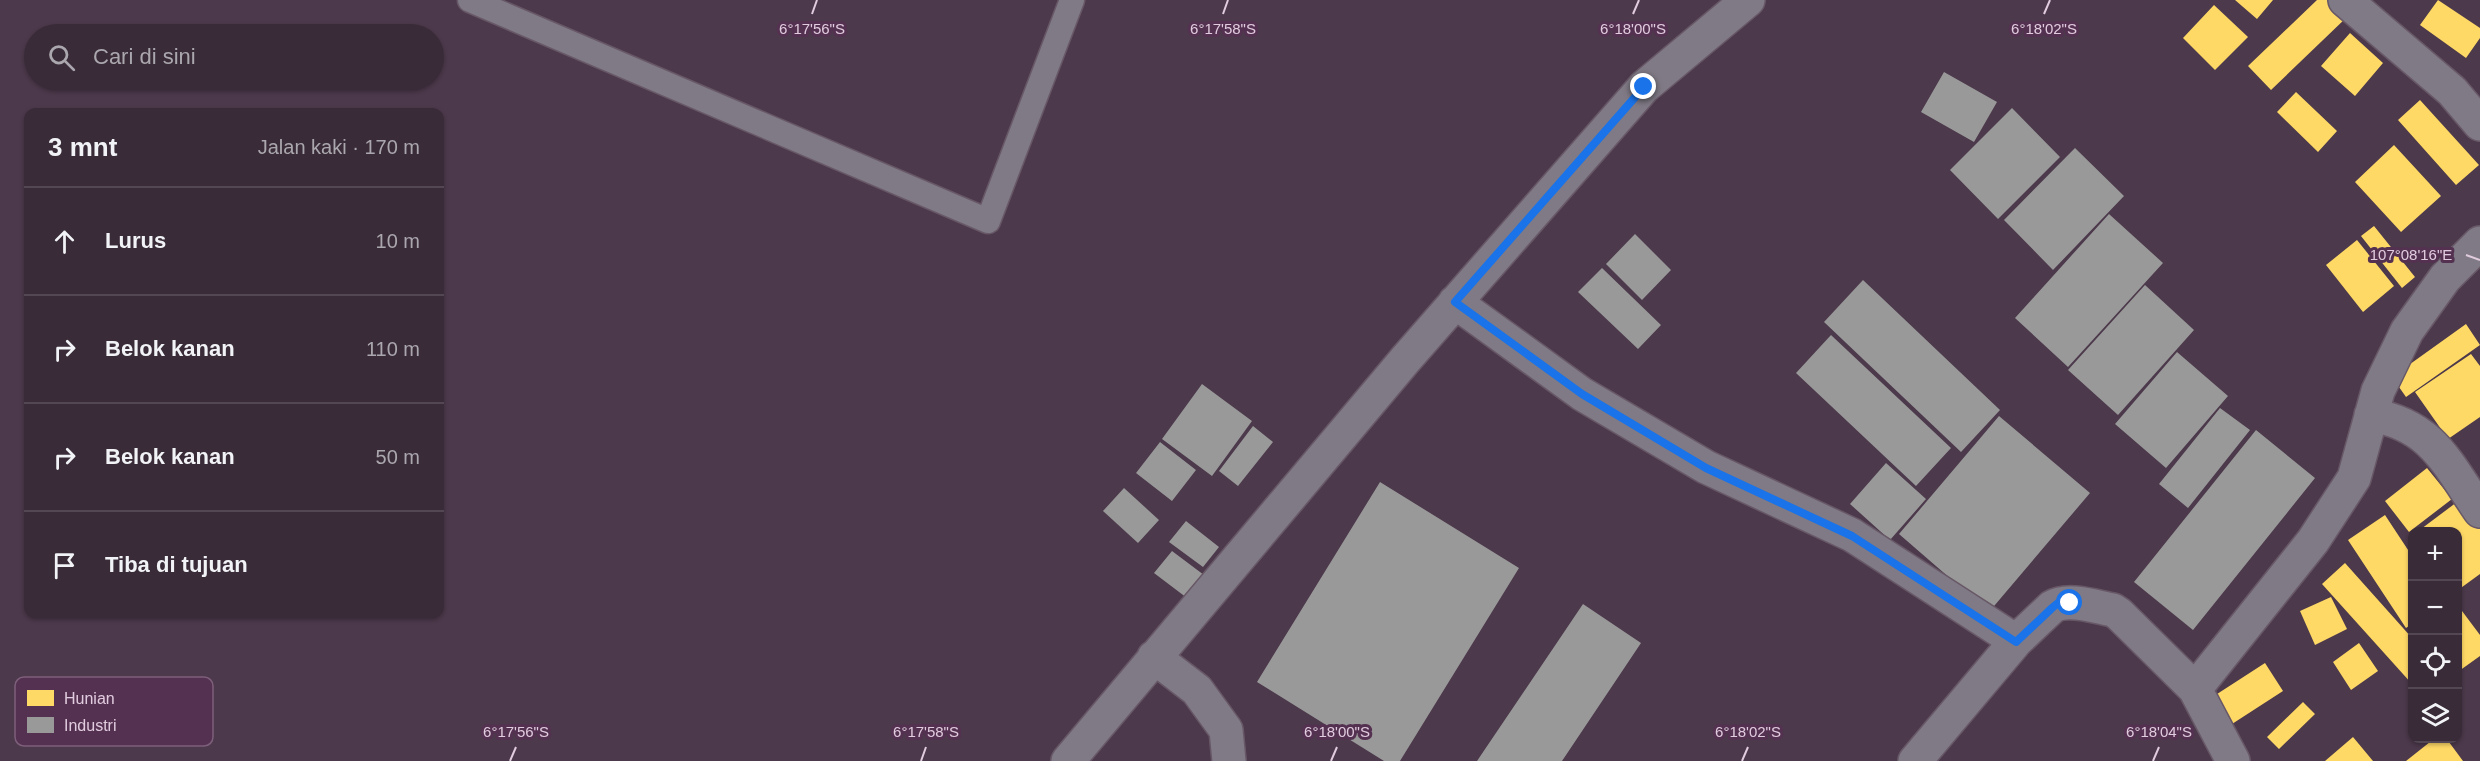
<!DOCTYPE html>
<html lang="id">
<head>
<meta charset="utf-8">
<style>
  body { margin:0; font-family:Arial,sans-serif; background:#403340; color:#f1f3f6 }
  .controls { position:absolute; right:18px; bottom:18px; display:grid; overflow:hidden; border-radius:12px; box-shadow:0 2px 4px #0004 }
  .controls button { width:54px; height:54px; display:grid; place-items:center; padding:0; border:0; border-bottom:2px solid #534753; background:#392b38; color:#f1f3f6; font:30px sans-serif }
  .stop { position:absolute; width:18px; height:18px; margin:-14px; border:4px solid #1a73e8; border-radius:50%; background:#fff }
  .stop.end { background:#1a73e8; border-color:#fff; box-shadow:0 2px 6px #0008 }
  .list { margin:0; padding:0; list-style:none }
  h2 { display:flex; justify-content:space-between; align-items:center; height:78px; margin:0; padding:0 24px; font-size:26px }
  h2 small { font-size:20px; font-weight:400; color:#aba7ae }
  .list li { display:grid; grid-template-columns:39px 1fr auto; gap:18px; align-items:center; box-sizing:border-box; height:108px; padding:0 24px; border-top:2px solid #534753 }
  .list b { display:block; font-size:22px; white-space:nowrap }
  .list em { font-size:20px; font-style:normal; color:#aba7ae }
  .icon { flex:none; width:33px; height:33px; fill:none; stroke:currentColor; stroke-width:2; stroke-linecap:round; stroke-linejoin:round }
  .map { position:relative; flex:none; width:2480px; height:761px; overflow:hidden }
  .search { position:absolute; background:#392b38; box-shadow:0 2px 4px #0004; left:24px; top:24px; width:420px; height:66px; display:flex; align-items:center; gap:15px; box-sizing:border-box; padding:0 21px; border-radius:33px; color:#aba7ae; font-size:22px }
  .panel { position:absolute; background:#392b38; box-shadow:0 2px 4px #0004; left:24px; top:108px; width:420px; height:510px; border-radius:12px }
  .map>svg:first-child { display:block }
  .homes { fill:#ffd966 }
  .industry { fill:#999 }
  .lines { fill:none; stroke-linecap:round; stroke-linejoin:round }
  .lane-casing { stroke:#685867; stroke-width:27 }
  .street-casing { stroke:#685867; stroke-width:36 }
  .lane { stroke:#7f7a85; stroke-width:24 }
  .street { stroke:#7f7a85; stroke-width:33 }
  .route { stroke:#1a73e8; stroke-width:8 }
  .ticks { fill:none; stroke:#e1cbde; stroke-width:2 }
  .key { fill:#543151; stroke:#7e5f7b; stroke-width:1.5 }
  .key-label { font-size:16px; fill:#e1cbde }
  .ticks-label { font-size:15px; text-anchor:middle; fill:#e1cbde; stroke:#543151; stroke-width:6; stroke-linejoin:round; paint-order:stroke }
</style>
</head>
<body>
<div class="map">
<svg width="2480" height="761" viewBox="0 0 2480 761">
  <rect width="100%" height="100%" fill="#4c394b"/>
  <path class="homes" d="M 2235,0 L 2273,0 L 2257,19 Z
    M 2317,0 L 2331,0 L 2347,17 L 2271,90 L 2248,66 Z
    M 2438,0 L 2480,28 L 2480,38 L 2466,58 L 2420,25 Z
    M 2214,5 L 2248,37 L 2215,70 L 2183,38 Z
    M 2350,33 L 2383,63 L 2355,96 L 2321,66 Z
    M 2296,92 L 2337,131 L 2318,152 L 2277,112 Z
    M 2420,100 L 2479,165 L 2456,185 L 2398,120 Z
    M 2394,145 L 2441,196 L 2401,232 L 2355,182 Z
    M 2374,226 L 2415,277 L 2402,288 L 2361,236 Z
    M 2357,240 L 2394,286 L 2363,312 L 2326,265 Z
    M 2466,324 L 2480,345 L 2406,397 L 2392,377 Z
    M 2471,354 L 2480,366 L 2480,417 L 2448,439 L 2415,392 Z
    M 2427,468 L 2452,499 L 2409,532 L 2385,501 Z
    M 2461,499 L 2480,527 L 2480,574 L 2458,590 L 2458,532 L 2417,532 Z
    M 2385,515 L 2412,556 L 2412,624 L 2406,628 L 2348,540 Z
    M 2345,563 L 2412,638 L 2412,684 L 2322,584 Z
    M 2331,597 L 2347,629 L 2315,645 L 2300,611 Z
    M 2459,607 L 2480,635 L 2480,656 L 2459,671 Z
    M 2359,643 L 2378,671 L 2351,690 L 2333,662 Z
    M 2265,663 L 2283,691 L 2232,724 L 2214,696 Z
    M 2303,702 L 2315,714 L 2279,749 L 2267,737 Z
    M 2353,737 L 2373,761 L 2325,761 Z
    M 2435,738 L 2446,738 L 2463,761 L 2406,761 Z"/>
  <path class="industry" d="M 1944,72 L 1997,102 L 1974,142 L 1921,112 Z
    M 2012,108 L 2060,157 L 1998,219 L 1950,170 Z
    M 2075,148 L 2124,196 L 2053,270 L 2004,220 Z
    M 2109,214 L 2163,263 L 2068,367 L 2015,318 Z
    M 1635,234 L 1671,270 L 1642,300 L 1606,264 Z
    M 1602,268 L 1661,325 L 1638,349 L 1578,292 Z
    M 1863,280 L 2000,410 L 1961,452 L 1824,322 Z
    M 2145,285 L 2194,330 L 2118,415 L 2068,370 Z
    M 1831,335 L 1951,448 L 1916,486 L 1796,373 Z
    M 2177,352 L 2228,396 L 2166,468 L 2115,424 Z
    M 1202,384 L 1252,421 L 1212,476 L 1162,439 Z
    M 2220,408 L 2250,430 L 2188,508 L 2159,484 Z
    M 1999,416 L 2090,493 L 1989,612 L 1899,534 Z
    M 1253,426 L 1273,442 L 1238,486 L 1219,471 Z
    M 2256,430 L 2315,478 L 2193,630 L 2134,582 Z
    M 1160,442 L 1196,470 L 1172,501 L 1136,473 Z
    M 1886,463 L 1926,499 L 1890,540 L 1850,504 Z
    M 1380,482 L 1519,568 L 1400,761 L 1384,761 L 1257,682 Z
    M 1124,488 L 1159,520 L 1138,543 L 1103,511 Z
    M 1186,521 L 1219,547 L 1203,567 L 1169,542 Z
    M 1172,551 L 1204,575 L 1187,598 L 1154,573 Z
    M 1583,604 L 1641,643 L 1562,761 L 1477,761 Z"/>
  <g class="lines">
    <g class="lane-casing">
      <path id="lane" d="M 470,0 L 988,221 L 1072,0"/>
    </g>
    <g class="street-casing">
      <path id="street" d="M 2345,0 L 2452,91 L 2480,124
        M 1455,302 L 1582,394 L 1706,467 L 1852,535 L 2016,641
        M 2371,415 C 2433,425 2448,465 2480,511
        M 1154,657 L 1197,690 L 1226,730 L 1229,761
        M 2195,689 L 2313,541 L 2354,478 L 2378,391 L 2407,331 L 2445,278 L 2480,243
        M 1068,761 L 1405,360 L 1644,87 L 1748,0
        M 1915,761 L 2016,641 L 2052,607 C 2068,597 2096,607 2113,610 L 2119,614 L 2195,689 L 2233,761"/>
    </g>
    <use href="#lane" class="lane"/>
    <use href="#street" class="street"/>
  </g>
  <g class="lines">
    <path class="route" d="M 1644,87 L 1455,302 L 1582,394 L 1706,468 L 1852,536 L 2016,642 L 2052,608 L 2058,603 L 2070,603"/>
  </g>
  <path class="ticks" d="M 812,14 L 817,0M 1223,14 L 1228,0M 1633,14 L 1639,0M 2044,14 L 2050,0M 2466,255 L 2480,260M 510,761 L 516,747M 921,761 L 926,747M 1331,761 L 1337,747M 1742,761 L 1748,747M 2153,761 L 2159,747"/>
  <rect x="15" y="677" width="198" height="69" rx="9" class="key"/>
  <rect x="27" y="690" width="27" height="16" fill="#ffd966"/>
  <rect x="27" y="717" width="27" height="16" fill="#999"/>
  <g class="key-label">
    <text x="64" y="704">Hunian</text>
    <text x="64" y="731">Industri</text>
  </g>
  <g class="ticks-label">
    <text x="1633" y="34">6°18'00"S</text>
    <text x="812" y="34">6°17'56"S</text>
    <text x="1223" y="34">6°17'58"S</text>
    <text x="2044" y="34">6°18'02"S</text>
    <text x="2411" y="260">107°08'16"E</text>
    <text x="516" y="737">6°17'56"S</text>
    <text x="926" y="737">6°17'58"S</text>
    <text x="1337" y="737">6°18'00"S</text>
    <text x="1748" y="737">6°18'02"S</text>
    <text x="2159" y="737">6°18'04"S</text>
  </g>
</svg>
<div class="controls">
<button>+</button>
<button>−</button>
<button><svg class="icon" aria-label="locate" viewBox="0 0 24 24"><circle cx="12" cy="12" r="6"/><path d="M12 2v4M12 18v4M2 12h4M18 12h4"/></svg></button>
<button><svg class="icon" aria-label="layers" viewBox="0 0 24 24"><path d="M12 4l9 5-9 5-9-5zM3 14l9 5 9-5"/></svg></button>
</div>
<div class="stop" style="left:2070px;top:603px"></div>
<div class="stop end" style="left:1644px;top:87px"></div>
<div class="search"><svg class="icon" aria-label="search" viewBox="0 0 24 24"><circle cx="10" cy="10" r="6"/><path d="M15 15l6 6"/></svg>Cari di sini</div>
<section class="panel">
<h2>3 mnt<small>Jalan kaki · 170 m</small></h2>
<ul class="list">
<li><svg class="icon" aria-label="ahead" viewBox="0 0 24 24"><path d="M12 20V5M6 11l6-6 6 6"/></svg><div><b>Lurus</b></div><em>10 m</em></li>
<li><svg class="icon" aria-label="right" viewBox="0 0 24 24"><path d="M7 20v-9h11M14 6l5 5-5 5"/></svg><div><b>Belok kanan</b></div><em>110 m</em></li>
<li><svg class="icon" aria-label="right" viewBox="0 0 24 24"><path d="M7 20v-9h11M14 6l5 5-5 5"/></svg><div><b>Belok kanan</b></div><em>50 m</em></li>
<li><svg class="icon" aria-label="arrive" viewBox="0 0 24 24"><path d="M6 21V4h12l-3 4 3 4H6"/></svg><div><b>Tiba di tujuan</b></div></li>
</ul>
</section>
</div>
</body>
</html>
